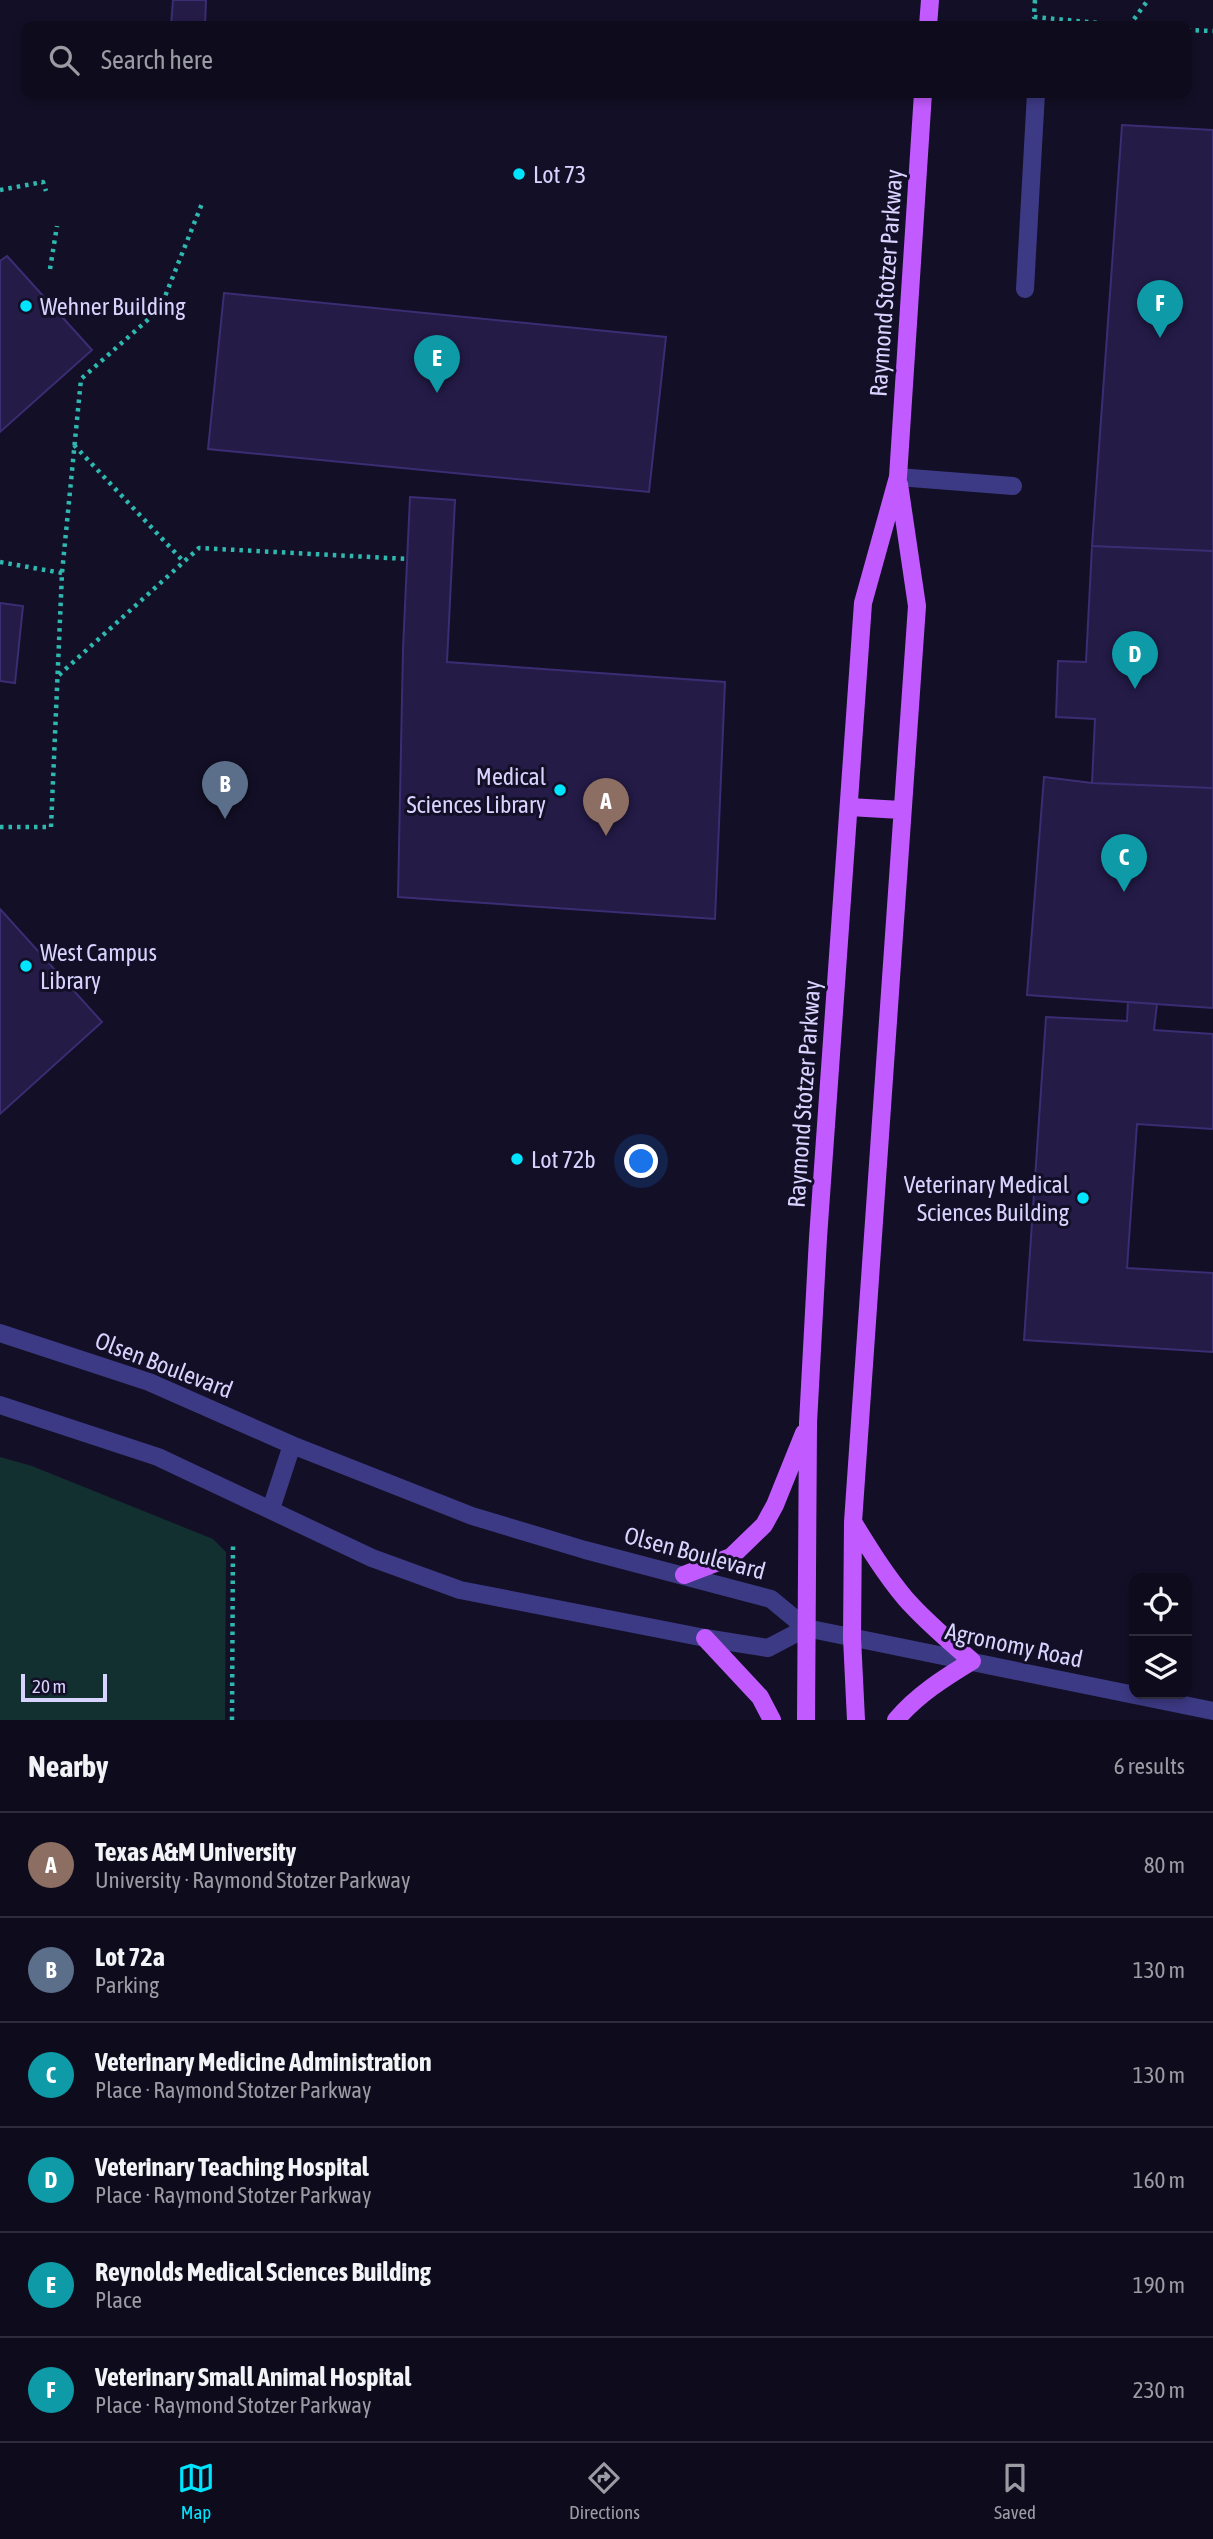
<!DOCTYPE html>
<html lang="en">
<head>
<meta charset="utf-8">
<style>
  body { margin:0; font-family:"Asap Condensed",sans-serif; background:#171425; color:#f1f3f6 }
  .controls { position:absolute; right:21px; bottom:21px; display:grid; overflow:hidden; border-radius:14px; box-shadow:0 4px 10px #0003 }
  .controls button { width:63px; height:63px; display:grid; place-items:center; padding:0; border:0; border-bottom:2px solid #2e2b3b; background:#0e0b1c; color:#f1f3f6; font:35px sans-serif }
  .scale { position:absolute; left:21px; bottom:18px; width:86px; box-sizing:border-box; padding-left:7px; border:4px solid #d9d4ff; border-top:0; font-size:19px; line-height:24px; white-space:nowrap; color:#d9d4ff; -webkit-text-stroke:5px #130f26; paint-order:stroke }
  .you { position:absolute; left:642px; top:1162px; width:24px; height:24px; margin:-18px; border:5px solid #fff; border-radius:50%; background:#1a73e8; box-shadow:0 0 0 10px #1a73e833 }
  .badge { display:grid; place-items:center; width:46px; height:46px; border-radius:50%; background:#00e5ff; color:#fff; font-size:23px; font-weight:700 }
  .pin { position:absolute; translate:-50% -58px; filter:drop-shadow(0 2px 4px #0008) }
  .pin::after { content:''; position:absolute; top:37px; width:24px; height:21px; background:inherit; clip-path:polygon(0 0,100% 0,50% 100%) }
  .list { margin:0; padding:0; list-style:none }
  h2 { display:flex; justify-content:space-between; align-items:center; height:91px; margin:0; padding:0 28px; font-size:30px }
  h2 small { font-size:23px; font-weight:400; color:#9b9ba3 }
  .list li { display:grid; grid-template-columns:46px 1fr auto; gap:21px; align-items:center; box-sizing:border-box; height:105px; padding:0 28px; border-top:2px solid #2e2b3b }
  .list b { display:block; font-size:26px; white-space:nowrap }
  .list p { margin:0; font-size:23px; white-space:nowrap; color:#9b9ba3 }
  .list em { font-size:23px; font-style:normal; color:#9b9ba3 }
  .icon { flex:none; width:38px; height:38px; fill:none; stroke:currentColor; stroke-width:2; stroke-linecap:round; stroke-linejoin:round }
  .map { position:relative; flex:none; width:1213px; height:1720px; overflow:hidden }
  .search { position:absolute; background:#0e0b1c; box-shadow:0 4px 10px #0003; left:21px; right:21px; top:21px; height:77px; display:flex; align-items:center; gap:18px; box-sizing:border-box; padding:0 24px; border-radius:14px; color:#9b9ba3; font-size:26px }
  .sheet { height:721px; background:#0e0b1c }
  nav { display:flex; justify-content:space-around; align-items:center; box-sizing:border-box; height:98px; border-top:2px solid #2e2b3b; background:#0e0b1c; font-size:19px; color:#9b9ba3 }
  nav a { display:grid; justify-items:center; gap:4px }
  nav .on { color:#00e5ff }
  .map>svg:first-child { display:block }
  .green { fill:#12302f }
  .building { fill:#241b47; stroke:#3b2d73; stroke-width:2 }
  .lines { fill:none; stroke-linecap:round; stroke-linejoin:round }
  .path { stroke:#2fb8b0; stroke-width:4.5; stroke-dasharray:3.5 5; stroke-linecap:butt }
  .minor { stroke:#3d3a85; stroke-width:18 }
  .major { stroke:#c25bff; stroke-width:18 }
  .poi-dot { fill:#00e5ff; stroke:#130f26; stroke-width:2.5 }
  .labels { text-anchor:middle; dominant-baseline:central; stroke-width:6; stroke-linejoin:round; paint-order:stroke }
  .poi-label { font-size:24px; fill:#d9d4ff; stroke:#130f26; text-anchor:start }
  .street-label { font-size:24px; fill:#d9d4ff; stroke:#130f26 }
</style>
</head>
<body>
<div class="map">
<svg width="1213" height="1720" viewBox="0 0 1213 1720">
  <rect width="100%" height="100%" fill="#130f26"/>
  <path class="green" d="M 0,1457 L 32,1466 L 213,1539 L 226,1552 L 225,1720 L 0,1720 Z"/>
  <path class="building" d="M 173,0 L 206,0 L 205,26 L 171,26 Z
    M 1122,125 L 1213,130 L 1213,551 L 1092,546 Z
    M 7,256 L 92,350 L 0,432 L 0,261 Z
    M 224,293 L 666,337 L 649,492 L 208,449 Z
    M 410,497 L 455,500 L 447,662 L 725,682 L 715,919 L 398,897 L 403,649 Z
    M 1092,546 L 1213,551 L 1213,788 L 1092,783 L 1095,719 L 1056,717 L 1058,661 L 1086,662 Z
    M 0,603 L 23,606 L 15,683 L 0,681 Z
    M 1044,777 L 1092,783 L 1213,788 L 1213,1008 L 1027,995 Z
    M 0,909 L 102,1022 L 0,1114 Z
    M 1128,1002 L 1157,1004 L 1154,1030 L 1213,1034 L 1213,1129 L 1137,1124 L 1127,1268 L 1213,1273 L 1213,1352 L 1024,1340 L 1046,1017 L 1127,1021 Z"/>
  <g class="lines">
    <path class="path" d="M 1035,0 L 1034,17 L 1132,26
      M 1129,26 L 1148,0
      M 1187,30 L 1213,31
      M 1119,96 L 1119,93
      M 0,190 L 43,182 L 46,191
      M 50,269 L 57,226
      M 74,445 L 184,562
      M 0,562 L 62,573
      M 59,675 L 199,548 L 408,559
      M 0,827 L 51,827 L 62,573 L 81,379 L 160,309 L 203,201
      M 232,1720 L 233,1542"/>
    <path class="minor" d="M 1025,289 L 1036,93
      M 898,477 L 1013,486
      M 0,1333 L 149,1382 L 292,1445 L 472,1516 L 585,1550 L 771,1599 L 806,1628 L 1213,1711
      M 0,1405 L 158,1457 L 372,1558 L 460,1590 L 705,1638 L 768,1648 L 806,1628
      M 271,1509 L 292,1445"/>
    <path class="major" d="M 928,26 L 930,0
      M 849,807 L 901,810
      M 853,1522 C 869,1548 885,1574 905,1598 C 925,1621 949,1641 972,1661 C 944,1678 917,1695 896,1720
      M 684,1575 L 731,1557 L 764,1525 L 775,1505 L 804,1433
      M 705,1638 L 760,1697 L 772,1720
      M 806,1720 L 808,1423 L 818,1238 L 863,603 L 898,477 L 923,93
      M 856,1720 L 852,1638 L 853,1522 L 917,606 L 899,484"/>
  </g>
  <g class="poi-dot">
    <circle cx="519" cy="174" r="7"/>
    <circle cx="26" cy="306" r="7"/>
    <circle cx="560" cy="790" r="7"/>
    <circle cx="26" cy="966" r="7"/>
    <circle cx="517" cy="1159" r="7"/>
    <circle cx="1083" cy="1198" r="7"/>
  </g>
  <g class="labels">
    <g class="poi-label">
      <text x="533" y="174">Lot 73</text>
      <text x="40" y="306">Wehner Building</text>
      <text x="546" y="776" text-anchor="end">Medical<tspan x="546" dy="28">Sciences Library</tspan></text>
      <text x="40" y="952">West Campus<tspan x="40" dy="28">Library</tspan></text>
      <text x="531" y="1159">Lot 72b</text>
      <text x="1069" y="1184" text-anchor="end">Veterinary Medical<tspan x="1069" dy="28">Sciences Building</tspan></text>
    </g>
    <g class="street-label">
      <text transform="translate(886 283) rotate(-86)">Raymond Stotzer Parkway</text>
      <text transform="translate(804 1094) rotate(-86)">Raymond Stotzer Parkway</text>
      <text transform="translate(164 1365) rotate(21)">Olsen Boulevard</text>
      <text transform="translate(695 1553) rotate(15)">Olsen Boulevard</text>
      <text transform="translate(1014 1645) rotate(12)">Agronomy Road</text>
    </g>
  </g>
</svg>
<div class="controls">
<button><svg class="icon" aria-label="locate" viewBox="0 0 24 24"><circle cx="12" cy="12" r="6"/><path d="M12 2v4M12 18v4M2 12h4M18 12h4"/></svg></button>
<button><svg class="icon" aria-label="layers" viewBox="0 0 24 24"><path d="M12 4l9 5-9 5-9-5zM3 14l9 5 9-5"/></svg></button>
</div>
<div class="scale">20 m</div>
<div class="you"></div>
<div class="pin badge" style="left:606px;top:836px;background:#8d6e63">A</div>
<div class="pin badge" style="left:225px;top:819px;background:#5c6f8a">B</div>
<div class="pin badge" style="left:1124px;top:892px;background:#0f9aa8">C</div>
<div class="pin badge" style="left:1135px;top:689px;background:#0f9aa8">D</div>
<div class="pin badge" style="left:437px;top:393px;background:#0f9aa8">E</div>
<div class="pin badge" style="left:1160px;top:338px;background:#0f9aa8">F</div>
<div class="search"><svg class="icon" aria-label="search" viewBox="0 0 24 24"><circle cx="10" cy="10" r="6"/><path d="M15 15l6 6"/></svg>Search here</div>
</div>
<section class="sheet">
<h2>Nearby<small>6 results</small></h2>
<ul class="list">
<li><span class="badge" style="background:#8d6e63">A</span><div><b>Texas A&amp;M University</b><p>University · Raymond Stotzer Parkway</p></div><em>80 m</em></li>
<li><span class="badge" style="background:#5c6f8a">B</span><div><b>Lot 72a</b><p>Parking</p></div><em>130 m</em></li>
<li><span class="badge" style="background:#0f9aa8">C</span><div><b>Veterinary Medicine Administration</b><p>Place · Raymond Stotzer Parkway</p></div><em>130 m</em></li>
<li><span class="badge" style="background:#0f9aa8">D</span><div><b>Veterinary Teaching Hospital</b><p>Place · Raymond Stotzer Parkway</p></div><em>160 m</em></li>
<li><span class="badge" style="background:#0f9aa8">E</span><div><b>Reynolds Medical Sciences Building</b><p>Place</p></div><em>190 m</em></li>
<li><span class="badge" style="background:#0f9aa8">F</span><div><b>Veterinary Small Animal Hospital</b><p>Place · Raymond Stotzer Parkway</p></div><em>230 m</em></li>
</ul>
</section>
<nav>
<a class="on"><svg class="icon" aria-label="map" viewBox="0 0 24 24"><path d="M3 6l6-2 6 2 6-2v14l-6 2-6-2-6 2zM9 4v14M15 6v14"/></svg>Map</a>
<a><svg class="icon" aria-label="directions" viewBox="0 0 24 24"><path d="M12 3l9 9-9 9-9-9zM9 14v-3h6M13 9l2 2-2 2"/></svg>Directions</a>
<a><svg class="icon" aria-label="saved" viewBox="0 0 24 24"><path d="M7 4h10v16l-5-4-5 4z"/></svg>Saved</a>
</nav>
</body>
</html>
